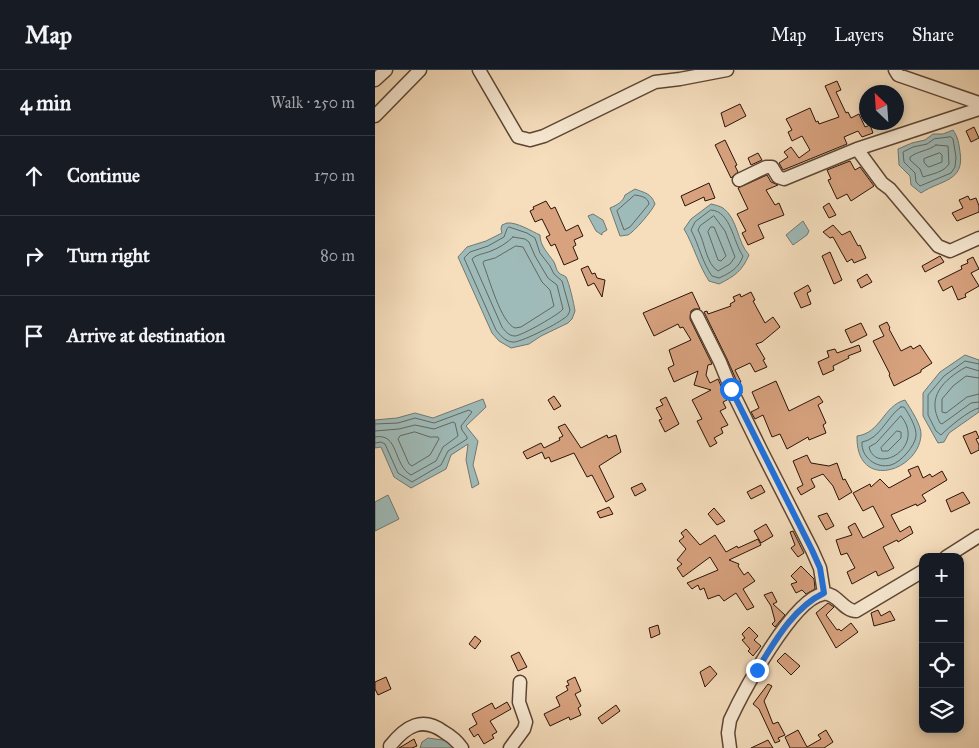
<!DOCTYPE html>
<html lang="en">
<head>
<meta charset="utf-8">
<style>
  body { margin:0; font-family:"IM FELL Great Primer",serif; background:#20242c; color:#f1f3f6 }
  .controls { position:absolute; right:15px; bottom:15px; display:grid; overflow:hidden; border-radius:10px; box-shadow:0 2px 8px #0003 }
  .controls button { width:45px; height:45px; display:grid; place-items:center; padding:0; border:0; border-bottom:1px solid #363941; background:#171b24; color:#f1f3f6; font:25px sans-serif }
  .compass { position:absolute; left:484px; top:15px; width:45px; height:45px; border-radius:50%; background:#171b24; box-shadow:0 2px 8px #0003; rotate:335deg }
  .stop { position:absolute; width:15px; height:15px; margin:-11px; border:4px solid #1a73e8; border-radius:50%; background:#fff }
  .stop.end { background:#1a73e8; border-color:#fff; box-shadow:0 1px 5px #0008 }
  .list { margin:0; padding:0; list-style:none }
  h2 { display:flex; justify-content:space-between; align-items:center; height:65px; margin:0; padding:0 20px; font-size:21px }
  h2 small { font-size:16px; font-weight:400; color:#9ea1a6 }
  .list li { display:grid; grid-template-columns:32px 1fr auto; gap:15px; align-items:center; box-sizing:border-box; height:80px; padding:0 20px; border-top:1px solid #363941 }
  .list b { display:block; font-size:19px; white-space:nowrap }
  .list em { font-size:16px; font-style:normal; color:#9ea1a6 }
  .icon { flex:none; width:28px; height:28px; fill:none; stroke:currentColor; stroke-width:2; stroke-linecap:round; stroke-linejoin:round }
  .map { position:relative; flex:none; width:604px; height:678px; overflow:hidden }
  header { display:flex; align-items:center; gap:30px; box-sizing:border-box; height:70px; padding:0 25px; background:#171b24; border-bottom:1px solid #363941 }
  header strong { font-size:24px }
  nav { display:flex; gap:28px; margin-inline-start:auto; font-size:18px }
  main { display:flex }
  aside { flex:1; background:#171b24 }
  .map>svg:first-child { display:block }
  .water { fill:#9fbbb9; stroke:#707872 }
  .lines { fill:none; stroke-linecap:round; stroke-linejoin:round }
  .shore { stroke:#646760; stroke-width:1 }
  .building { fill:#d8a27f; stroke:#2a1307 }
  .minor-casing { stroke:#5d4634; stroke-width:15 }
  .minor { stroke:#f9ead4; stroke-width:12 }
  .route { stroke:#1a73e8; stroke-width:6 }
</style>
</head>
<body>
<header>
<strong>Map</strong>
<nav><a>Map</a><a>Layers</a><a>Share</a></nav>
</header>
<main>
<aside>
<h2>4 min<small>Walk · 250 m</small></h2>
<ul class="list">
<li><svg class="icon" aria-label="ahead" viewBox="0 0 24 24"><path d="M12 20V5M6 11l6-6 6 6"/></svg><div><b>Continue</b></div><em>170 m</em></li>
<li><svg class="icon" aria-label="right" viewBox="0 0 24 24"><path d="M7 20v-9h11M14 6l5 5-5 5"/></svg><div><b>Turn right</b></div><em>80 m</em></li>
<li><svg class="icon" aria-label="arrive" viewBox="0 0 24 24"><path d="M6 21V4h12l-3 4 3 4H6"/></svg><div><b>Arrive at destination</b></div></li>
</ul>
</aside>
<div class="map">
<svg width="604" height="678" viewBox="0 0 604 678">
  <rect width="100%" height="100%" fill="#f6debd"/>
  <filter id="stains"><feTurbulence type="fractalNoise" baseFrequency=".004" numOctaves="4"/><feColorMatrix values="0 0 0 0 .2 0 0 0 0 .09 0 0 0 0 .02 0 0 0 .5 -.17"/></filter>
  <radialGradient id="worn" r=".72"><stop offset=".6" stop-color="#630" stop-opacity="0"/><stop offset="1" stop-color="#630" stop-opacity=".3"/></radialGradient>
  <path class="water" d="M 578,60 C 583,67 584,74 585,82 C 590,112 565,110 546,123 L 536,115 L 535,106 L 524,95 L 523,79 L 537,73 L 550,70 L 558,64 L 568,64 Z
    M 260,119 C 270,123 276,123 280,134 C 277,141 259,162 253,165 C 251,165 247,166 245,166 L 235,138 C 242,135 248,132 250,125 Z
    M 336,134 C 340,135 345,136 348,138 C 363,149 362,172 374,185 C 367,201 360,206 344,214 L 334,211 C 323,194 319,176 309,159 L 316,149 Z
    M 218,144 L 228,150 L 232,160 L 227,163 L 227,165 L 221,161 L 213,146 Z
    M 428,151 L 434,161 L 432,165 L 418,175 L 411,165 Z
    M 132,153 C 142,152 156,161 165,165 C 165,176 173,183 179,192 C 181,196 181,200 184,203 C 186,205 189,205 191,207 C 194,212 199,234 200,241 L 197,249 L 193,253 L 166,266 L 154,274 L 136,278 L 124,271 L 117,263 L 83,187 L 92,177 L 111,171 L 127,163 L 126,159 L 127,155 Z
    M 590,285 L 604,290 L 604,342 L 574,363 L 569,372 L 563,373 L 548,346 L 548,323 L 565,302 Z
    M 108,329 L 111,337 L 91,356 L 103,371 L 98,395 L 104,414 L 97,418 L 91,390 L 93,374 L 76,385 L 71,399 L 36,418 L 19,407 L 6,377 L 0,378 L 0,350 L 22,348 L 40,343 L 58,348 Z
    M 530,330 C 535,338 547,356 546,365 C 544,401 481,422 482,366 C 506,363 508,336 530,330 Z
    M 13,425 L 24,449 L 0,461 L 0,432 Z
    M 53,668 L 75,671 L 82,678 L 45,678 L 47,672 Z"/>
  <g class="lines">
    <path class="shore" d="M 576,67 L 578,69 L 581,87 L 580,97 L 576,103 L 545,116 L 541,112 L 540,103 L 529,92 L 528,82 L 538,77 L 552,74 L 559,69 Z
      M 561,75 L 573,76 L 574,94 C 569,102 557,104 548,107 L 545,99 L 535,90 L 535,87 C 543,81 553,81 561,75 Z
      M 565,83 L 567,85 L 567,92 L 554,97 L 552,96 L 549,92 L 549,89 Z
      M 260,125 C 266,126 273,127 274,134 L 255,157 L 249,160 L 242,141 Z
      M 336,140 C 356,141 358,172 368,186 C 364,198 355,203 344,208 L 337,206 C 327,192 324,175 316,160 L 320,152 Z
      M 339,146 L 350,161 L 360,187 L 355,194 L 343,201 C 331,194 330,172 323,160 L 325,156 Z
      M 134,157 L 152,163 L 160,168 L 165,183 L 175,196 L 179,204 L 187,211 L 195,240 C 194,244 192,247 188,249 C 182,254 143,274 137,272 C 130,271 125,265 121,260 L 89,188 L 95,182 L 113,176 L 129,167 L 132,159 Z
      M 336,157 L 339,157 L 351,186 L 346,191 L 343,190 L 333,162 Z
      M 138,167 L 150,169 L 154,172 L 160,186 L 173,208 L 182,215 L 188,239 C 185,244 146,266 140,266 C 134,266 130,261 127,257 L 97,189 C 102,184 109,184 116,181 C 124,178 132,173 138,167 Z
      M 141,176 L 148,177 L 167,212 L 175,220 L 179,236 L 146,257 L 140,258 C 126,253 114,208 108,193 L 109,191 L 120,188 Z
      M 604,294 L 590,291 L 569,306 L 553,325 L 553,345 L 561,361 L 566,365 C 573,358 594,340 604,338
      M 604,301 L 591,297 C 568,310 551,327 565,353 L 567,354 L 596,333 L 604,332
      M 604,308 L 591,306 L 578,316 L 567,329 L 567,342 L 571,343 L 592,327 L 604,324
      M 526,337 L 529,337 C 534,344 542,358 541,366 C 540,376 526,392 516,395 C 501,399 486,387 487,372 C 490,371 492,371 495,369 C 506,364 515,344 526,337 Z
      M 526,346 C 552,377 501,406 494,377 L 501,373 Z
      M 0,354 L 23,353 L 40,348 L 59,353 L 94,340 L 97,342 L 86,356 L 87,360 L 92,367 L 92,369 L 73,381 L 66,395 L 37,412 L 23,403 L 10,374 L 6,372 L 0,373
      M 0,361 L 24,359 L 40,355 L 59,359 L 78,352 L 80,353 L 83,366 L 68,377 L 61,391 L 36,405 C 18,395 24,362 0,367
      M 522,361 L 526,362 L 526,368 L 513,381 L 507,381 L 506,378 Z
      M 40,362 L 55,367 L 63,367 L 64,369 L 55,385 L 37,396 L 34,394 L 23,369 L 25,366 Z"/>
  </g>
  <path class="building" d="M 462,11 L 466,20 L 461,22 L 471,43 L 473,42 L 476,48 L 484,44 L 490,57 L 495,55 L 498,63 L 487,67 L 483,61 L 469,67 L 472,74 L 408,100 L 404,93 L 413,87 L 409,82 L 416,77 L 424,88 L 435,80 L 427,66 L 417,71 L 413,62 L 417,60 L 411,49 L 435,38 L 441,52 L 443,51 L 444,54 L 464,47 L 450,16 Z
    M 365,34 L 371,46 L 350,57 L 346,43 Z
    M 599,57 L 604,68 L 596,72 L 591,61 Z
    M 350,70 L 362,95 L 360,96 L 363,102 L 356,108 L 340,75 Z
    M 383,83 L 387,90 L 376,95 L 373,88 Z
    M 475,91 L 480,100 L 485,97 L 499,116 L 476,131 L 472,124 L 462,129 L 453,110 L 456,109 L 452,100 Z
    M 392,105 L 396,112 L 403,115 L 391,120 L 400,135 L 404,133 L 409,145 L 383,155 L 389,168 L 373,175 L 367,163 L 371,161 L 362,144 L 373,139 L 363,118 Z
    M 334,113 L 340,128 L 330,131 L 329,127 L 310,136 L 306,126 Z
    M 593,126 L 595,130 L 601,128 L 604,136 L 604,142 L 582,151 L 577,143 L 588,138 L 584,130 Z
    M 171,131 L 176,139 L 180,137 L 191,161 L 203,155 L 208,166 L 199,170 L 201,175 L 198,177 L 203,189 L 189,195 L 180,174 L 176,176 L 171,167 L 175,165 L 167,149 L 160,152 L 155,141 L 159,139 L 158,137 Z
    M 454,133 L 461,145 L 454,148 L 448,137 Z
    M 458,155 L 467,165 L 475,161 L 483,176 L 485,175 L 491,188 L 479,193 L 477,189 L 472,192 L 458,167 L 455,168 L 448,162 Z
    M 455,182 L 467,210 L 459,214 L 447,186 Z
    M 565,186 L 569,192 L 550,202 L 547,196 Z
    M 598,187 L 604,199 L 596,203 L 604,216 L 590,224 L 591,227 L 583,230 L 577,216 L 568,221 L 563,211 L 587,199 L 586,196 L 593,193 L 592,190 Z
    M 213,196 L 217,204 L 220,203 L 222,208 L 230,210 L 227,227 L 219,213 L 213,216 L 211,211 L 206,199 Z
    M 492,204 L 497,212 L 486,218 L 482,210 Z
    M 433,215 L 436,221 L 432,223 L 436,234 L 426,238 L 419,223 Z
    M 317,222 L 325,239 L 319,239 L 316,241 L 315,249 L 337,294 L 333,295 L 331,305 L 335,313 L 343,309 L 352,330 L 348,332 L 351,338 L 345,341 L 353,355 L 346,358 L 348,363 L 339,368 L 342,373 L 335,377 L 322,351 L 327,349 L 317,330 L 336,320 L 319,315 L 323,301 L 299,312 L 293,298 L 299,295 L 294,280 L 316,270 L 308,257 L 305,258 L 303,254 L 279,266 L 268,243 Z
    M 376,222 L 380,230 L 378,231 L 390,253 L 398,247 L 405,257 L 387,272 L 381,274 L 390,289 L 388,290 L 392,297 L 380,302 L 375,293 L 360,300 L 366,312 L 364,313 L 367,323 L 352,289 L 329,242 L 332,241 L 333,244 L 356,236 L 355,234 L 360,231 L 358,227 L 365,224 L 366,227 Z
    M 512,252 L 515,258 L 514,259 L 526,281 L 536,276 L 538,279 L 545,275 L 557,293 L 546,300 L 546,302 L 519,316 L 514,305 L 515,304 L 498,271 L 509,266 L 504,256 Z
    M 486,253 L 492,265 L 476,273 L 470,260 Z
    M 484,275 L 486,281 L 473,286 L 474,288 L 458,296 L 459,300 L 448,305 L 443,292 L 454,287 L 452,281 L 460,279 L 462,283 Z
    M 401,311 L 414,341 L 444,326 L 448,332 L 443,335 L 451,353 L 448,355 L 451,363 L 434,370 L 433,367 L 412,379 L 405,364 L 397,367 L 388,345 L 380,349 L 376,342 L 384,338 L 377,322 Z
    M 179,326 L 186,336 L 179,340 L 173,330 Z
    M 291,327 L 304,354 L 290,362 L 284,350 L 287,349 L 281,338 L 288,335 L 285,330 Z
    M 190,354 L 206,378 L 232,365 L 233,368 L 241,365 L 246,382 L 224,396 L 239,427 L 231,432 L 217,405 L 212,407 L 199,383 L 176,392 L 174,387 L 170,389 L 167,382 L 152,389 L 148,382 L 166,373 L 169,378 L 185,370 L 184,368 L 188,366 L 183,357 Z
    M 601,361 L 604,368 L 601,369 L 604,375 L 604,380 L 596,384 L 588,366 Z
    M 432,385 L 436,393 L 454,396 L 462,393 L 468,410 L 470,409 L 477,422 L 464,430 L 458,416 L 448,404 L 436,409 L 440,417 L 426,425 L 422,418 L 428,415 L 418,391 Z
    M 543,396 L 548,408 L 555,404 L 557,407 L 567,401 L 572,410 L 547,425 L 551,431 L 542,436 L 541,434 L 516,445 L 525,462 L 535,456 L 538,463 L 523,472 L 522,470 L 508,477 L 519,498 L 503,506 L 501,501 L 477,514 L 472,502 L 480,498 L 472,483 L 466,485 L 461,470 L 477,465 L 473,457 L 480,453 L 488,468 L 509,457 L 498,436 L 488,441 L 478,423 L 495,414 L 496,417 L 505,409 L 514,418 L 536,406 L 533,400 Z
    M 267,413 L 271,420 L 260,426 L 256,418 Z
    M 386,415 L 390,422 L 376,429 L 372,422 Z
    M 588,422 L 595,433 L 576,442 L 571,430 Z
    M 234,437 L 238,444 L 225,448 L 222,442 Z
    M 339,438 L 350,451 L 342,455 L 333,444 Z
    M 452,443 L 459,456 L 451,460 L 443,446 Z
    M 391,454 L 398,466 L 386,473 L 379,461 Z
    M 311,459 L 325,475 L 340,465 L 351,482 L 362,476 L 363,478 L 383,469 L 386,475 L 354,490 L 364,494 L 363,496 L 369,505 L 373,502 L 380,511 L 368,519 L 379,537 L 372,540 L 361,523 L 349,531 L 344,525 L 333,529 L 329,518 L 325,520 L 323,515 L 317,519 L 312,513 L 343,500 L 335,487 L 308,507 L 302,498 L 307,494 L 302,490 L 311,479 L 304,471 L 309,467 L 306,463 Z
    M 418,461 L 429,483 L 423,487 L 416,478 L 420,475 L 415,462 Z
    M 426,496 L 439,509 L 440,519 L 431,524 L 427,520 L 421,523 L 416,514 L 422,512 L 416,506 Z
    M 397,522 L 402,532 L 398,534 L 410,545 L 400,557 L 397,554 L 400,551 L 396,536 L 389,525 Z
    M 453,533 L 459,537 L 451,545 L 462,560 L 464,559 L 466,561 L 476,553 L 483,562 L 461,578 L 441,543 Z
    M 503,540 L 506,546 L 515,541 L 520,550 L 499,556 L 496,543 Z
    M 283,555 L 285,564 L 276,568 L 274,558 Z
    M 374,557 L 383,566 L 379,570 L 386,576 L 378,586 L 373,581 L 375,579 L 367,570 L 370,568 L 367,564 Z
    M 100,566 L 106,571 L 100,579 L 94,574 Z
    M 144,582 L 152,597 L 143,601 L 136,586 Z
    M 410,583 L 425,596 L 416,605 L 402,591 Z
    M 335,596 L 342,604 L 330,617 L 325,602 Z
    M 11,607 L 16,619 L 3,625 L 0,619 L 0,612 Z
    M 200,607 L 206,621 L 200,624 L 206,636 L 203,638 L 206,645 L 195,650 L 194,647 L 175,656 L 169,644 L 185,636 L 181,627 L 193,620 L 191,616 L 194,615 L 192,611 Z
    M 393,614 L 397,616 L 389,631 L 398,654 L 403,652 L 410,665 L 403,668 L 405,671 L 400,673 L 384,639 L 378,634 Z
    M 132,632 L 136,639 L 115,651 L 122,662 L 117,665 L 119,668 L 109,674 L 103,664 L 99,667 L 94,659 L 102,654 L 97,644 L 117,633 L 120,639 Z
    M 241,635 L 245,641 L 227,654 L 223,648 Z
    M 423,660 L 432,677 L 446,669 L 443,665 L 451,660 L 458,672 L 449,678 L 415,678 L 410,667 Z
    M 39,669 L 42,676 L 37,678 L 24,678 Z
    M 393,670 L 398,678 L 376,678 Z"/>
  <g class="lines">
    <g class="minor-casing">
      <path id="minor" d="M 104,0 L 143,67 L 155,70 L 169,66 L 280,12 L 305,9 L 352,0
        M 520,0 L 523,5 L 604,33
        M 0,10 L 11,0
        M 0,46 L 45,0
        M 482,79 L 604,39
        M 364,110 L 391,97 L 397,97 L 403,107 L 409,109 L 482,79 L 507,113 L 515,119 L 563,176 L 575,181 L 604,168
        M 322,246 L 345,292 L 356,319 L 386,380 L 437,480 L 445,498 L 449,523
        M 571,487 L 604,466
        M 15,676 C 31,656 47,646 69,662 C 76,666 82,671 87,678
        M 135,678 L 149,659 L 151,652 L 144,632 L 145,612
        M 355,678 L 353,663 L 355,650 C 368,622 418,529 448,524 C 461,521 468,541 481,541 L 548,501"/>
    </g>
    <use href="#minor" class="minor"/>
  </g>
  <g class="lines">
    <path class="route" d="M 356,319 L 437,480 L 445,498 L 449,523 C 418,538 400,571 382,600"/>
  </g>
  <rect width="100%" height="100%" filter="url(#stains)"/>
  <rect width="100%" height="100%" fill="url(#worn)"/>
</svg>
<div class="controls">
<button>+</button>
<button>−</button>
<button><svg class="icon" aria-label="locate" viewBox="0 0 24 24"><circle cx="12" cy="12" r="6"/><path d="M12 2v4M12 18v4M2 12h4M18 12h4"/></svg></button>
<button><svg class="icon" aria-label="layers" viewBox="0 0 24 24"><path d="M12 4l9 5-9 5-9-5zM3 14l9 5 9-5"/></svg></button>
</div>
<svg class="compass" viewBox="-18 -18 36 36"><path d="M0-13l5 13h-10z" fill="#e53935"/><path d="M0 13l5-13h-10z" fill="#9ea1a6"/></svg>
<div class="stop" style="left:356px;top:319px"></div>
<div class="stop end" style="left:382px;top:600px"></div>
</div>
</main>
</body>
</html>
